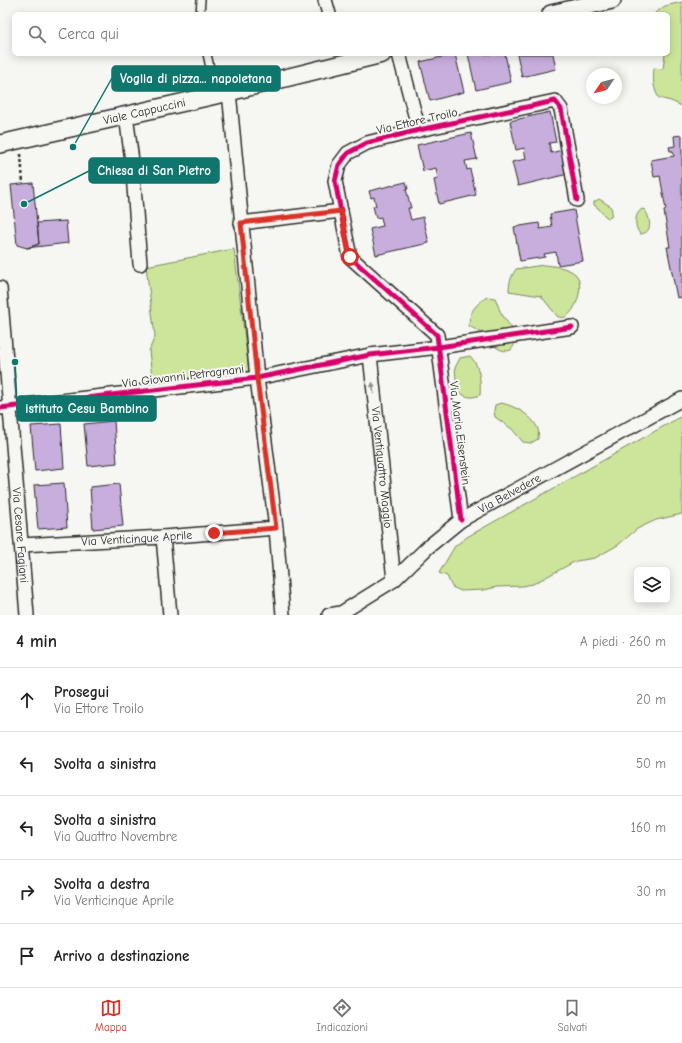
<!DOCTYPE html>
<html lang="it">
<head>
<meta charset="utf-8">
<style>
  body { margin:0; font-family:"Comic Neue",sans-serif; background:#f6f6f6; color:#222 }
  .controls { position:absolute; right:12px; bottom:12px; display:grid; overflow:hidden; border-radius:6px; box-shadow:0 2px 10px #0003 }
  .controls button { width:36px; height:36px; display:grid; place-items:center; padding:0; border:0; border-bottom:1px solid #e0e0e0; background:#fff; color:#222; font:20px sans-serif }
  .compass { position:absolute; left:586px; top:68px; width:36px; height:36px; border-radius:50%; background:#fff; box-shadow:0 2px 10px #0003; rotate:235deg }
  .stop { position:absolute; width:12px; height:12px; margin:-9px; border:3px solid #d93025; border-radius:50%; background:#fff }
  .stop.end { background:#d93025; border-color:#fff; box-shadow:0 1px 4px #0008 }
  .list { margin:0; padding:0; list-style:none }
  h2 { display:flex; justify-content:space-between; align-items:center; height:52px; margin:0; padding:0 16px; font-size:17px }
  h2 small { font-size:13px; font-weight:400; color:#767676 }
  .list li { display:grid; grid-template-columns:26px 1fr auto; gap:12px; align-items:center; box-sizing:border-box; height:64px; padding:0 16px; border-top:1px solid #e0e0e0 }
  .list b { display:block; font-size:15px; white-space:nowrap }
  .list p { margin:0; font-size:13px; white-space:nowrap; color:#767676 }
  .list em { font-size:13px; font-style:normal; color:#767676 }
  .icon { flex:none; width:22px; height:22px; fill:none; stroke:currentColor; stroke-width:2; stroke-linecap:round; stroke-linejoin:round }
  .map { position:relative; flex:none; width:682px; height:615px; overflow:hidden }
  .search { position:absolute; background:#fff; box-shadow:0 2px 10px #0003; left:12px; right:12px; top:12px; height:44px; display:flex; align-items:center; gap:10px; box-sizing:border-box; padding:0 14px; border-radius:6px; color:#767676; font-size:15px }
  .sheet { height:372px; background:#fff }
  nav { display:flex; justify-content:space-around; align-items:center; box-sizing:border-box; height:56px; border-top:1px solid #e0e0e0; background:#fff; font-size:11px; color:#767676 }
  nav a { display:grid; justify-items:center; gap:2px }
  nav .on { color:#d93025 }
  .map>svg:first-child { display:block }
  .green { fill:#cde59a; stroke:#7c8862 }
  .building { fill:#c8aedd; stroke:#2b2b2b }
  .lines { fill:none; stroke-linecap:round; stroke-linejoin:round }
  .service-casing { stroke:#2b2b2b; stroke-width:10 }
  .minor-casing { stroke:#2b2b2b; stroke-width:16 }
  .tertiary-casing { stroke:#2b2b2b; stroke-width:20 }
  .path { stroke:#2b2b2b; stroke-width:2.5; stroke-dasharray:3 3; stroke-linecap:butt }
  .service { stroke:#f6f6f2; stroke-width:7 }
  .minor { stroke:#f6f6f2; stroke-width:13 }
  .tertiary { stroke:#f6f6f2; stroke-width:17 }
  .cycleway-casing { stroke:#f6f6f2; stroke-width:8 }
  .cycleway { stroke:#d6006c; stroke-width:5 }
  .oneway { fill:#90908e }
  .route { stroke:#d93025; stroke-width:5 }
  .labels { text-anchor:middle; dominant-baseline:central; stroke-width:4; stroke-linejoin:round; paint-order:stroke }
  .street-label { font-size:12px; fill:#2b2b2b; stroke:#f6f6f2 }
  .leader { fill:none; stroke:#0f766e; stroke-width:1.5 }
  .callout-dot { fill:#0f766e; stroke:#f6f6f2; stroke-width:1.5 }
  .callout { fill:#0f766e; stroke:#0f766e; stroke-width:1.5 }
  .callout-label { font-size:13px; text-anchor:middle; font-weight:bold; fill:#fff }
</style>
</head>
<body>
<div class="map">
<svg width="682" height="615" viewBox="0 0 682 615">
  <rect width="100%" height="100%" fill="#f6f6f2"/>
  <filter id="ink" filterUnits="userSpaceOnUse"><feTurbulence type="fractalNoise" baseFrequency=".025" numOctaves="2"/><feDisplacementMap in="SourceGraphic" scale="8" xChannelSelector="R" yChannelSelector="G"/><feConvolveMatrix kernelMatrix="1 2 1 2 8 2 1 2 1" color-interpolation-filters="sRGB"/></filter>
  <g filter="url(#ink)">
    <path class="green" d="M 682,2 L 682,106 L 671,101 L 659,98 C 653,89 653,78 654,68 L 663,69 L 665,54 L 668,54 L 668,14 L 655,14 L 655,13 L 665,6 Z
      M 599,199 L 610,206 L 612,210 L 611,217 L 608,218 C 602,215 600,208 594,205 L 594,202 Z
      M 642,209 L 645,210 C 650,218 654,233 640,234 C 634,227 634,214 642,209 Z
      M 234,249 L 249,372 L 153,386 L 149,351 L 155,336 L 146,266 Z
      M 544,265 C 554,266 566,267 574,273 C 586,281 577,312 565,317 C 563,318 560,317 558,317 L 541,296 L 509,291 C 509,282 511,277 516,269 Z
      M 487,297 L 495,298 C 498,304 499,311 503,316 C 511,329 522,335 511,350 C 498,354 492,342 484,335 C 480,331 474,329 469,326 C 469,312 475,305 487,297 Z
      M 470,356 C 480,366 481,381 480,395 C 470,399 465,397 457,390 L 455,368 L 460,358 Z
      M 501,403 C 515,406 532,415 538,429 C 539,432 538,436 538,439 L 531,443 L 523,442 L 512,429 L 495,417 L 494,411 L 495,405 Z
      M 682,416 L 682,514 L 656,520 L 637,529 L 618,545 L 595,558 L 576,561 L 533,584 L 522,586 L 497,587 L 484,590 L 461,591 L 452,587 L 447,576 L 439,573 L 455,546 L 467,537 Z"/>
    <path class="building" d="M 455,54 L 464,92 L 430,101 L 420,62 Z
      M 468,54 L 505,54 L 511,82 L 476,90 Z
      M 517,54 L 553,54 L 556,69 L 522,77 Z
      M 550,112 L 556,142 L 549,143 L 551,153 L 562,150 L 568,174 L 518,186 L 512,162 L 526,159 L 524,148 L 516,150 L 510,121 Z
      M 471,133 L 477,159 L 465,161 L 467,170 L 470,169 L 476,195 L 439,204 L 434,180 L 438,179 L 436,168 L 423,171 L 417,145 Z
      M 682,135 L 682,208 L 680,208 L 682,216 L 682,297 L 677,298 L 667,247 L 670,247 L 664,211 L 666,210 L 660,176 L 654,177 L 651,160 L 674,156 L 673,151 L 670,151 L 669,147 L 675,146 L 674,136 Z
      M 406,182 L 408,189 L 406,189 L 411,208 L 408,208 L 411,220 L 423,217 L 429,243 L 376,255 L 370,229 L 383,226 L 381,217 L 376,218 L 373,206 L 376,206 L 374,197 L 371,198 L 369,191 Z
      M 33,183 L 39,244 L 27,248 L 17,245 L 11,185 Z
      M 574,210 L 583,261 L 558,265 L 556,252 L 544,254 L 545,257 L 520,261 L 514,227 L 539,223 L 540,229 L 552,227 L 550,214 Z
      M 66,221 L 68,243 L 27,248 L 39,244 L 37,223 Z
      M 114,421 L 117,463 L 88,466 L 84,424 Z
      M 61,424 L 64,468 L 35,471 L 31,426 Z
      M 64,483 L 67,527 L 38,529 L 34,485 Z
      M 119,484 L 123,526 L 93,529 L 90,487 Z"/>
    <g class="lines">
      <g class="service-casing">
        <path id="service" d="M 200,14 L 201,0
          M 207,54 L 216,95"/>
      </g>
      <g class="minor-casing">
        <g id="minor">
          <path d="M 325,0 L 329,14"/>
          <path d="M 399,54 L 419,130"/>
          <path d="M 229,92 L 257,378 L 276,528 L 283,615"/>
          <path d="M 126,115 L 132,161 L 140,264"/>
          <path d="M 241,223 L 341,211"/>
          <path id="s1" d="M 0,288 L 27,615"/>
          <path id="s2" d="M 370,355 L 394,580"/>
          <path d="M 0,408 L 257,378 L 370,355 L 439,347 L 572,327"/>
          <path d="M 461,520 L 437,335 L 350,257 L 335,181 L 339,165 L 348,153 L 367,143 L 419,130 L 555,101 L 561,109 L 577,200"/>
          <path d="M 163,537 L 170,615"/>
          <path id="s3" d="M 22,545 L 163,537 L 276,528"/>
          <path id="s4" d="M 329,615 L 341,613 L 394,580 L 428,547 L 461,520 L 682,399"/>
        </g>
      </g>
      <g class="tertiary-casing">
        <g id="tertiary">
          <path d="M 551,14 L 612,0"/>
          <path id="s5" d="M 0,144 L 229,92 L 382,54"/>
        </g>
      </g>
      <path class="path" d="M 21,154 L 23,184"/>
      <use href="#service" class="service"/>
      <use href="#minor" class="minor"/>
      <use href="#tertiary" class="tertiary"/>
      <g class="cycleway-casing">
        <path id="cycleway" d="M 0,408 L 257,378 L 370,355 L 439,347 L 572,327
          M 461,520 L 437,335 L 350,257 L 335,181 L 339,165 L 348,153 L 367,143 L 419,130 L 555,101 L 561,109 L 577,200"/>
      </g>
      <use href="#cycleway" class="cycleway"/>
    </g>
    <defs><path id="oneway-solid" d="M-6-.8H1V-3.2L6.5 0L1 3.2V.8H-6Z"/></defs>
    <use class="oneway" href="#oneway-solid" transform="translate(373 388) rotate(-96)"/>
  </g>
  <g class="lines" filter="url(#ink)">
    <path class="route" d="M 214,533 L 276,528 L 257,378 L 241,223 L 341,211 L 350,257"/>
  </g>
  <g class="labels">
    <g class="street-label">
      <text stroke="none"><textPath href="#s5" startOffset="148">Viale Cappuccini</textPath></text>
      <text transform="translate(417 121) rotate(-13)">Via Ettore Troilo</text>
      <text transform="translate(183 376) rotate(-7)">Via Giovanni Petragnani</text>
      <text transform="translate(460 433) rotate(83)">Via Maria Eisenstein</text>
      <text stroke="none"><textPath href="#s2" startOffset="113">Via Ventiquattro Maggio</textPath></text>
      <text stroke="none"><textPath href="#s4" startOffset="220">Via Belvedere</textPath></text>
      <text stroke="none"><textPath href="#s1" startOffset="248">Via Cesare Fagiani</textPath></text>
      <text stroke="none"><textPath href="#s3" startOffset="115">Via Venticinque Aprile</textPath></text>
    </g>
  </g>
  <path class="leader" d="M73 147L112 78M24 204L89 171M15 362L17 409"/>
  <g class="callout-dot">
    <circle cx="73" cy="147" r="4"/>
    <circle cx="24" cy="204" r="4"/>
    <circle cx="15" cy="362" r="4"/>
  </g>
  <g class="callout">
    <rect x="112" y="66" width="168" height="25" rx="4"/>
    <rect x="89" y="158" width="130" height="25" rx="4"/>
    <rect x="17" y="396" width="139" height="25" rx="4"/>
  </g>
  <g class="callout-label">
    <text x="196" y="83">Voglia di pizza... napoletana</text>
    <text x="154" y="175">Chiesa di San Pietro</text>
    <text x="87" y="413">istituto Gesu Bambino</text>
  </g>
</svg>
<div class="controls">
<button><svg class="icon" aria-label="layers" viewBox="0 0 24 24"><path d="M12 4l9 5-9 5-9-5zM3 14l9 5 9-5"/></svg></button>
</div>
<svg class="compass" viewBox="-18 -18 36 36"><path d="M0-13l5 13h-10z" fill="#e53935"/><path d="M0 13l5-13h-10z" fill="#767676"/></svg>
<div class="stop" style="left:350px;top:257px"></div>
<div class="stop end" style="left:214px;top:533px"></div>
<div class="search"><svg class="icon" aria-label="search" viewBox="0 0 24 24"><circle cx="10" cy="10" r="6"/><path d="M15 15l6 6"/></svg>Cerca qui</div>
</div>
<section class="sheet">
<h2>4 min<small>A piedi · 260 m</small></h2>
<ul class="list">
<li><svg class="icon" aria-label="ahead" viewBox="0 0 24 24"><path d="M12 20V5M6 11l6-6 6 6"/></svg><div><b>Prosegui</b><p>Via Ettore Troilo</p></div><em>20 m</em></li>
<li><svg class="icon" aria-label="left" viewBox="0 0 24 24"><path d="M17 20v-9H6M10 6l-5 5 5 5"/></svg><div><b>Svolta a sinistra</b></div><em>50 m</em></li>
<li><svg class="icon" aria-label="left" viewBox="0 0 24 24"><path d="M17 20v-9H6M10 6l-5 5 5 5"/></svg><div><b>Svolta a sinistra</b><p>Via Quattro Novembre</p></div><em>160 m</em></li>
<li><svg class="icon" aria-label="right" viewBox="0 0 24 24"><path d="M7 20v-9h11M14 6l5 5-5 5"/></svg><div><b>Svolta a destra</b><p>Via Venticinque Aprile</p></div><em>30 m</em></li>
<li><svg class="icon" aria-label="arrive" viewBox="0 0 24 24"><path d="M6 21V4h12l-3 4 3 4H6"/></svg><div><b>Arrivo a destinazione</b></div></li>
</ul>
</section>
<nav>
<a class="on"><svg class="icon" aria-label="map" viewBox="0 0 24 24"><path d="M3 6l6-2 6 2 6-2v14l-6 2-6-2-6 2zM9 4v14M15 6v14"/></svg>Mappa</a>
<a><svg class="icon" aria-label="directions" viewBox="0 0 24 24"><path d="M12 3l9 9-9 9-9-9zM9 14v-3h6M13 9l2 2-2 2"/></svg>Indicazioni</a>
<a><svg class="icon" aria-label="saved" viewBox="0 0 24 24"><path d="M7 4h10v16l-5-4-5 4z"/></svg>Salvati</a>
</nav>
</body>
</html>
